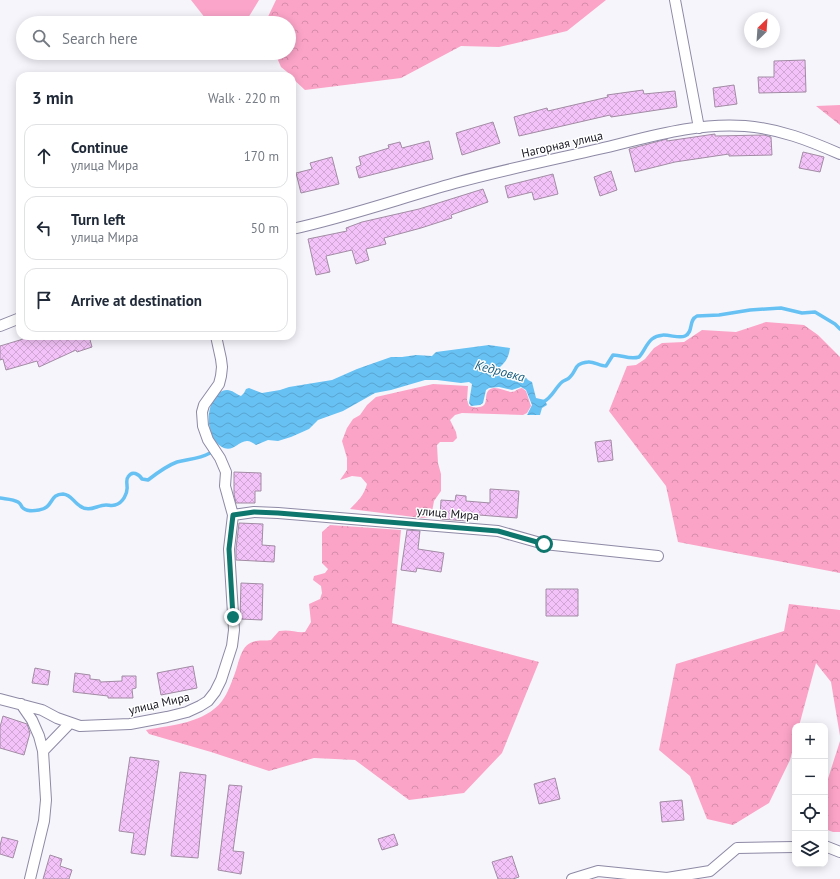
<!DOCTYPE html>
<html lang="en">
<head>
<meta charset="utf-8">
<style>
  body { margin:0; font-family:"PT Sans",sans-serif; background:#f6f6f7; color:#1f2937 }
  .controls { position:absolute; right:12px; bottom:12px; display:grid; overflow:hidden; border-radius:8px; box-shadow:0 2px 10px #0003 }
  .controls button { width:36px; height:36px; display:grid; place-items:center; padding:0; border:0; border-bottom:1px solid #e0e1e3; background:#fff; color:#1f2937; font:20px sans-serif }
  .compass { position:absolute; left:744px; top:12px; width:36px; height:36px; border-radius:50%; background:#fff; box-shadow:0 2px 10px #0003; rotate:25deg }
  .stop { position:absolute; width:12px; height:12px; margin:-9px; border:3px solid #0f766e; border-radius:50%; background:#fff }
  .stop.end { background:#0f766e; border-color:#fff; box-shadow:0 1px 4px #0008 }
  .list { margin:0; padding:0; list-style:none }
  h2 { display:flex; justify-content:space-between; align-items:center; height:52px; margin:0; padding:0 16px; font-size:17px }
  h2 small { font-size:13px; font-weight:400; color:#747a83 }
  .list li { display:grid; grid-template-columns:26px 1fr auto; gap:12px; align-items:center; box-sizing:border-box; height:64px; margin:0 8px 8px; padding:0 8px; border:1px solid #e0e1e3; border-radius:12px }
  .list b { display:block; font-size:15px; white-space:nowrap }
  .list p { margin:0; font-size:13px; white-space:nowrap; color:#747a83 }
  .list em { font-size:13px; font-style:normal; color:#747a83 }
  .icon { flex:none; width:22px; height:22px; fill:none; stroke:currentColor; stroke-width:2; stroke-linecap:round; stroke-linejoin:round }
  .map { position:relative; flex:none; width:840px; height:879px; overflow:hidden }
  .search { position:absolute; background:#fff; box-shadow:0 2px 10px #0003; left:16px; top:16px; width:280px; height:44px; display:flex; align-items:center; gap:10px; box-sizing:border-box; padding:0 14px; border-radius:22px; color:#747a83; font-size:15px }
  .panel { position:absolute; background:#fff; box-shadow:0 2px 10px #0003; left:16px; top:72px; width:280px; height:268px; border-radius:12px }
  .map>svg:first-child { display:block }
  .forest { fill:url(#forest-crowns) }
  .garden { fill:#faa5c9 }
  .water { fill:url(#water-waves) }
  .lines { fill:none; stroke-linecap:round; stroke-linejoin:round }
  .stream { stroke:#67c1f3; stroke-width:3.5 }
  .building { fill:url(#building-cross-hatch); stroke:#a28ca4 }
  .street-casing { stroke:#8e89a5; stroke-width:12 }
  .street { stroke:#fff; stroke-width:10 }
  .route { stroke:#0f766e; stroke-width:5 }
  .labels { text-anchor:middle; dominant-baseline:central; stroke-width:3; stroke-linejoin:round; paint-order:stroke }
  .street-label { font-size:12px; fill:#16141e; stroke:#fff }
  .water-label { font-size:13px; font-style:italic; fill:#195e7f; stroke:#fff }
</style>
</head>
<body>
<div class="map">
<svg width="840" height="879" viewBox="0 0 840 879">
  <defs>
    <pattern id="forest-crowns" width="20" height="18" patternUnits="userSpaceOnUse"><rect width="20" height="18" fill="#fba4c8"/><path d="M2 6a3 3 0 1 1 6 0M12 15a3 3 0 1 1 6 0" fill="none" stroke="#d68cab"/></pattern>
    <pattern id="water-waves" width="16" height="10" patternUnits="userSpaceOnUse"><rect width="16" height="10" fill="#67c1f3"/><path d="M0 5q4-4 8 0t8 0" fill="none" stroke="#59a5d0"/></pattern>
    <pattern id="building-cross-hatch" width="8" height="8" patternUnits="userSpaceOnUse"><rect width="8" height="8" fill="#f3c2f8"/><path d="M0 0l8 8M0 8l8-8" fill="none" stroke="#d0a6d4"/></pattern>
  </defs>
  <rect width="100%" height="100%" fill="#f6f5fc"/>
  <path class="forest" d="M 276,0 L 606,0 L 567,31 L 499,47 L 461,46 L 401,78 L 305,90 L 292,78 L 292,76 L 281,67 L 275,53 L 289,53 L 289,23 L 265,23 Z
    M 840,105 L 840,125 L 816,106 Z
    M 766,322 L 804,325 L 818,335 L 840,357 L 840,573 L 678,542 L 666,486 L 609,411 L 627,366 L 636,365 L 645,359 L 654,348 L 662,343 L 684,342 L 702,330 L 736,332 Z
    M 433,384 L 468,386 L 467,400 L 469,406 C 473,407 475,408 479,407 C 490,406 483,395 489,390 C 495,385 504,391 511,392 C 516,392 518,388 522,388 L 526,391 L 531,406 L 527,413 L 523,415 L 462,413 L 455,415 L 450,420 L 456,432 L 457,438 L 453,442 L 440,442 L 437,445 L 438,463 L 441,474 L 441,491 L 434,501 L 432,512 L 430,517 L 422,518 L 350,509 C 358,501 364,495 367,484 L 361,477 L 352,476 L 340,480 L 347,470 L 347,458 L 342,441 L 347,428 L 353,419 L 360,415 L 367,405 L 376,397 Z
    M 330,525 L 401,530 L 392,623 L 539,662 L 502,753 L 464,793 L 409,800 L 355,760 L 314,758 L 269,771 L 211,752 L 149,734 L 146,730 C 172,725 205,723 222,701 C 228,693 232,681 235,673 C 240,661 240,644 256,641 C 261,640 266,641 271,640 L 279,631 C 290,629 296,633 305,632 L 311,622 L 309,604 L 320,599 L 322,593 L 321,586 L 313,580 L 314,576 L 325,573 L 328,569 L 322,563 L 322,532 Z
    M 789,604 L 840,610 L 840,736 L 831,682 L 816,663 L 799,726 L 795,726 L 795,741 L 790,760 L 769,803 L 733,825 L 707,819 L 690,776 L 659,750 L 676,664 L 784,631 Z
    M 840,741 L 840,832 L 833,832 L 825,829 L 825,788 Z"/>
  <path class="garden" d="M 191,0 L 259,0 L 245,23 L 209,23 Z"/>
  <path class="water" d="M 489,345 L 510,348 C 509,356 506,362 500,367 C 505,374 514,372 523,374 L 528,380 L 532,382 L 536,398 L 545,400 L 547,405 L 542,408 L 540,415 L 527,415 L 532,405 L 526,390 L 521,387 L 512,390 L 499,387 L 489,388 L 486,390 L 483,403 L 480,405 L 471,406 L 469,403 L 472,384 L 469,382 L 461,383 L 437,380 L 425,380 L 391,390 L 375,393 L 343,411 L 318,420 L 309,429 L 291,437 L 278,441 L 268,440 L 256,445 C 253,443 250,441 247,441 C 236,442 232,455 219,445 C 203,434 206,391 227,390 C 232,390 236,394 241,396 L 244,393 L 246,389 L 249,388 L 262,393 L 280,390 L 289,387 L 332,380 L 357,369 L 391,357 L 402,357 L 416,355 L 432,356 L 436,352 Z"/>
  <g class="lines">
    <path class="stream" d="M 543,402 C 552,398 555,388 562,382 C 564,380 568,380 570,377 C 578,369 573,364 588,362 C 593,361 600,366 606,366 L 613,355 C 623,355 629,360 639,357 C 644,352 646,344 652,339 C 663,330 677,340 685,336 C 694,332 688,320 697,316 L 719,315 L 750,310 L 781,308 L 802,313 L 815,312 L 835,324 L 840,329
      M 0,498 C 5,499 13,499 18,502 C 21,504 20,504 22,507 C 26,512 33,511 39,510 C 54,508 49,494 63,494 C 72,495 73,502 80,506 C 89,513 97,505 106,505 C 109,505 112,506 115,505 C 123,503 128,493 127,486 C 127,483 126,479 128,477 C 132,470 139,474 142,479 L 148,480 C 157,473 166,466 177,462 C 189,459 199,459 210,453"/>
  </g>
  <path class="building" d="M 805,60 L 806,92 L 759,93 L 758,77 L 774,77 L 774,61 Z
    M 734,85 L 737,104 L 715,107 L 713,88 Z
    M 643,90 L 644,94 L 675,91 L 677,107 L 611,117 L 610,115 L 519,136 L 514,117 L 547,108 L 548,111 L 608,97 L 607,95 Z
    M 493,122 L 500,143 L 462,155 L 456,133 Z
    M 715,134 L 715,136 L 764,135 L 771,137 L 772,155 L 729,156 L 729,154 L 675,162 L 635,172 L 629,149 L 667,139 L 667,141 Z
    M 429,141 L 433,159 L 359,178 L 356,167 L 361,165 L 359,157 L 389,148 L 388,145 L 400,142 L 402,148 Z
    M 803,152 L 824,157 L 820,172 L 799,168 Z
    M 332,157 L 339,184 L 301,193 L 296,173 L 312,169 L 310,163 Z
    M 611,171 L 617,190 L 600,196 L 594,177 Z
    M 553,174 L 558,194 L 534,200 L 532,192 L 508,198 L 505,186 Z
    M 483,189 L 488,202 L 451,215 L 452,218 L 421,228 L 384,238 L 386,244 L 366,249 L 369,260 L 356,264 L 352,250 L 326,256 L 330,272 L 316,275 L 308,239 L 347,231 L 346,228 L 362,222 L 419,209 Z
    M 30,336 L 64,336 L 66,340 L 80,336 L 89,336 L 92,347 L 77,352 L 76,350 L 39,367 L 37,361 L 6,370 L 3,359 L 0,360 L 0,346 L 20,340 Z
    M 611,440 L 613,460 L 598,462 L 595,442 Z
    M 234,472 L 261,473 L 261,491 L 255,491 L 255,503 L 236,503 L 234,494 Z
    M 490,489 L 519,491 L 517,518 L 479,515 L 479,518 L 467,517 L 467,521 L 440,519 L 441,500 L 455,501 L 456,495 L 466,496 L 466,501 L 490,503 Z
    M 239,523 L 263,524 L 262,545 L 275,546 L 274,562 L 236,560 L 236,549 Z
    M 407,530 L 420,531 L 418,549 L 444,553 L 441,572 L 417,568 L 416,572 L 401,570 Z
    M 241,583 L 263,584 L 262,620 L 240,619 Z
    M 546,589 L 578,589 L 578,616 L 546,616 Z
    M 193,666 L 197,688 L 161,695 L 157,673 Z
    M 35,668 L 50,671 L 48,685 L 32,683 Z
    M 75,673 L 90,675 L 90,679 L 100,680 L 100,682 L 122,681 L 122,676 L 136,676 L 136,688 L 132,689 L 133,698 L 108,698 L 108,696 L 73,692 Z
    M 3,716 L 27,724 L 30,733 L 24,755 L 0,748 L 0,727 Z
    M 130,757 L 159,761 L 145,855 L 131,853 L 134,833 L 119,831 Z
    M 180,772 L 206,775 L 198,858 L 171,856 Z
    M 555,778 L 560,799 L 539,804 L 534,784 Z
    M 229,785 L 242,786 L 233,851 L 244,852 L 241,874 L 218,870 Z
    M 682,800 L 684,820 L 662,822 L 660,802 Z
    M 394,834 L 398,845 L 382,850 L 378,839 Z
    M 2,837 L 18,841 L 13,858 L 0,854 L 0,846 Z
    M 50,855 L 62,859 L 60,866 L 72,870 L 69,879 L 43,879 Z
    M 512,856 L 519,877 L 513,879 L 498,879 L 492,862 Z"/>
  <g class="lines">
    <g class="street-casing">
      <path id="street" d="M 675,0 L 699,128
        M 292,229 C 347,217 401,198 455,183 C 503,170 551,160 599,149 C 646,138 696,122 745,126 C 780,129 808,140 840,154
        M 0,326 L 20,318
        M 233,515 L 254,512 L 278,513 L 498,531 L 544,544 L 658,556
        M 0,699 L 42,710 L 57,718 L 80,726 L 130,724 L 167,717 L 187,712 L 200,706 L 208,701 L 215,692 L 221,680 L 232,646 L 234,630 L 229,549 L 233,515 L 225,486 L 226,472 L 220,458 L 208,440 L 203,426 L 202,412 L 204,405 L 219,384 L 221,376 L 222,367 L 221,359 L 216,336
        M 21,704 L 32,720 L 39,736 L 43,751 L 46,800 L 44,821 L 30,879
        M 43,751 L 70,723
        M 825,846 L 840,852
        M 572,879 L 598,871 L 667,878 L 710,871 L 737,848 L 795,847"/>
    </g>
    <use href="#street" class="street"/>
  </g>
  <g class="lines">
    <path class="route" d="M 233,617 L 229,549 L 233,515 L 254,512 L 278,513 L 498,531 L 544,544"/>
  </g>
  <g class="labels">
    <g class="street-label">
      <text transform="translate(562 144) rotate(-13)">Нагорная улица</text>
      <text transform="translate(448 513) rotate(5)">улица Мира</text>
      <text transform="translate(159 703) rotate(-13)">улица Мира</text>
    </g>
    <g class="water-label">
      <text transform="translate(500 371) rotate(15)">Кедровка</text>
    </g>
  </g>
</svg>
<div class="controls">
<button>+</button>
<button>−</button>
<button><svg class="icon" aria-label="locate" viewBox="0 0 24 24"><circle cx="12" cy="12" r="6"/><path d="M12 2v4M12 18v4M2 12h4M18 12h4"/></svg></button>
<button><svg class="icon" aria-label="layers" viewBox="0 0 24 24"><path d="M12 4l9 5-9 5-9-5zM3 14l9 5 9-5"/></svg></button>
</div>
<svg class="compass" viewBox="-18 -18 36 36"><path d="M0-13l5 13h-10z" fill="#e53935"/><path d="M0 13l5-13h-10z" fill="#747a83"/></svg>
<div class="stop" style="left:544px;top:544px"></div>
<div class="stop end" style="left:233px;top:617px"></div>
<div class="search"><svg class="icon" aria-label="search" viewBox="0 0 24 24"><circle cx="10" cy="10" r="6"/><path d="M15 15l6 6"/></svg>Search here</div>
<section class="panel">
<h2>3 min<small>Walk · 220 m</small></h2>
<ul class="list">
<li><svg class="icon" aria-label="ahead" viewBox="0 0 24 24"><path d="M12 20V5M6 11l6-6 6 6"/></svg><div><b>Continue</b><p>улица Мира</p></div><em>170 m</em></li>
<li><svg class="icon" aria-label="left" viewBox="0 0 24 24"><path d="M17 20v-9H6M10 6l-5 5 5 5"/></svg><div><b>Turn left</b><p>улица Мира</p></div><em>50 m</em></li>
<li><svg class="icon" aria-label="arrive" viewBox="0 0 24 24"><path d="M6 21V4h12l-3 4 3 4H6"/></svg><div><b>Arrive at destination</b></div></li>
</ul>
</section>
</div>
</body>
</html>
